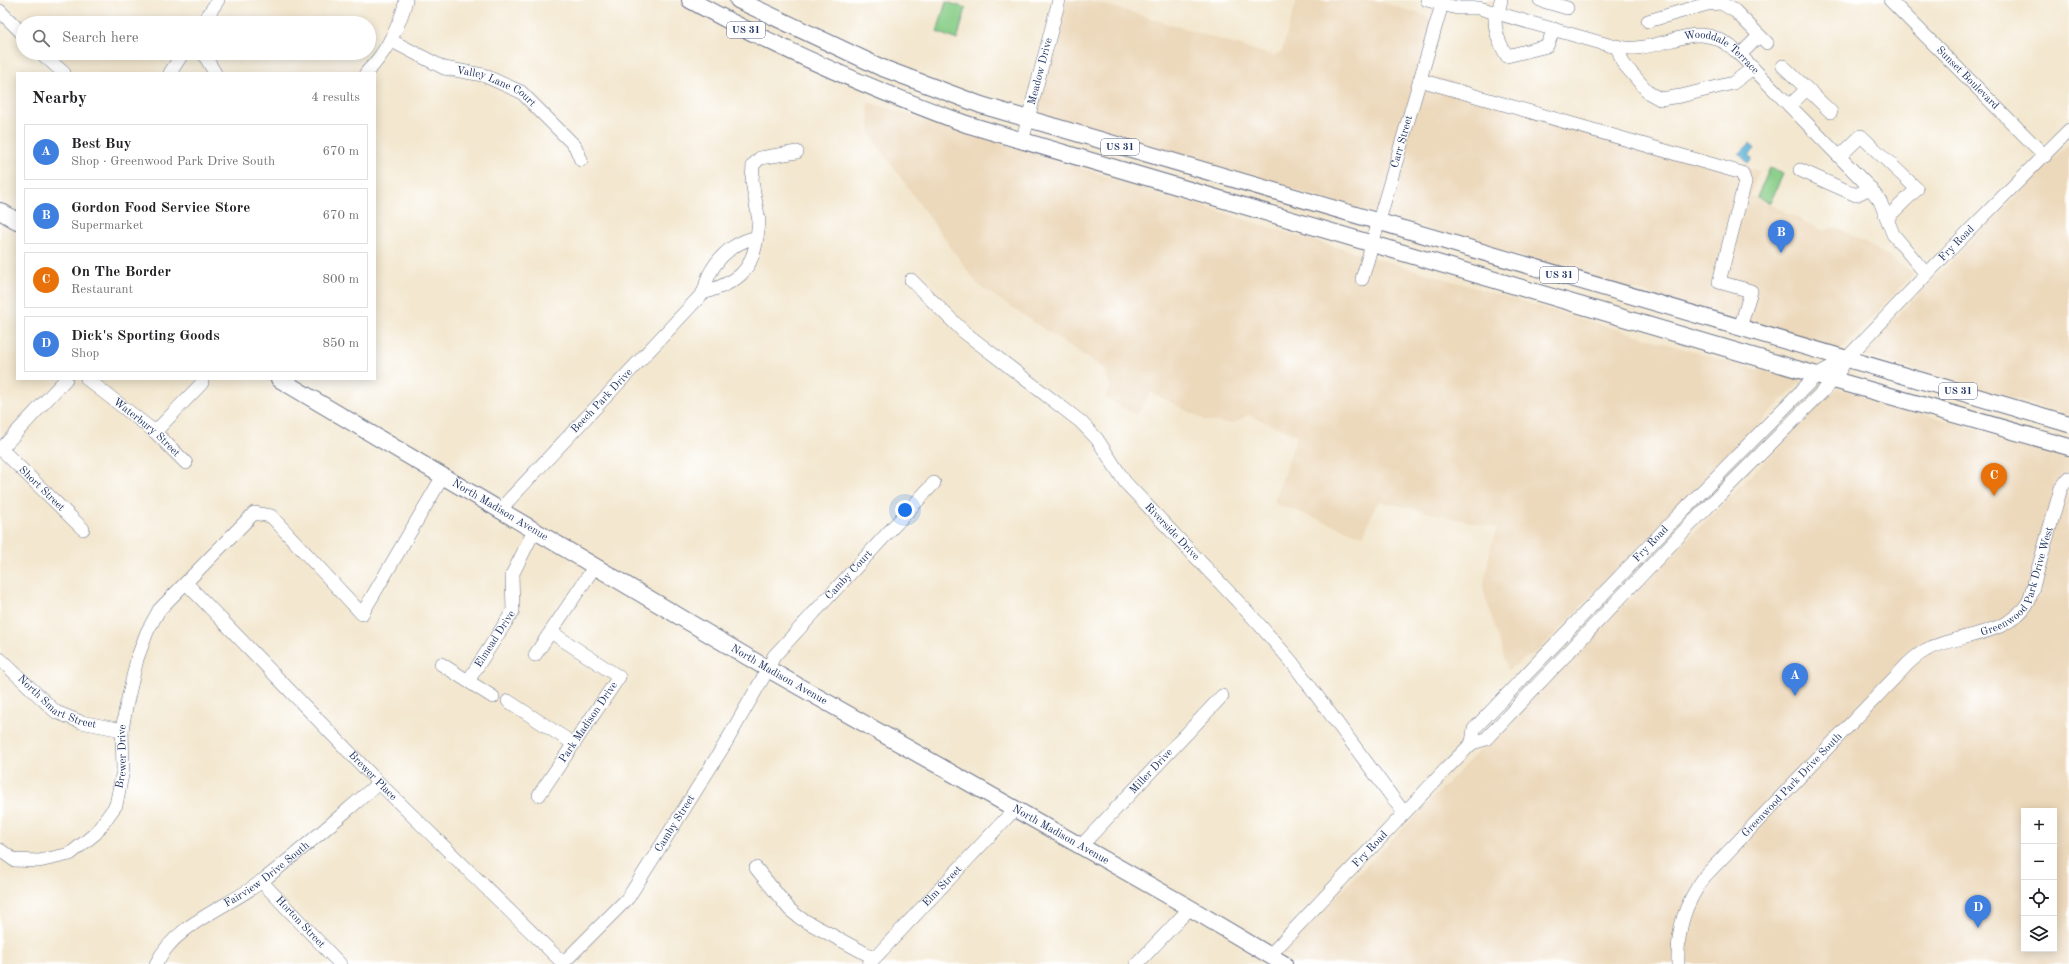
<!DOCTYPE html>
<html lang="en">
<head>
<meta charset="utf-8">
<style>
  body { margin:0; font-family:"Old Standard TT",serif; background:#f2f2f2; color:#202124 }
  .controls { position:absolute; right:12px; bottom:12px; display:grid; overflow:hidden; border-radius:0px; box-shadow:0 2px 10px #0003 }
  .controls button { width:36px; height:36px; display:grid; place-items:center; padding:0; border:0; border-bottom:1px solid #e0e0e0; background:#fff; color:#202124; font:20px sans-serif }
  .you { position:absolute; left:905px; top:510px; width:14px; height:14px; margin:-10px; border:3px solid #fff; border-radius:50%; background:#1a73e8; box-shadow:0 0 0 6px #1a73e833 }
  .badge { display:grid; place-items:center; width:26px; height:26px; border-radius:50%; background:#b5179e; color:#fff; font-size:13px; font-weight:700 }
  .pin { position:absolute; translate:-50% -33px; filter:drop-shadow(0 1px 2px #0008) }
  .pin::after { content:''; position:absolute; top:21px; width:14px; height:12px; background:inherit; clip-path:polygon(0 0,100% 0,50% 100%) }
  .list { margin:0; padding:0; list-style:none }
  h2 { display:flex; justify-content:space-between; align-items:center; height:52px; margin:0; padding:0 16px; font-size:17px }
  h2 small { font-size:13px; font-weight:400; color:#757577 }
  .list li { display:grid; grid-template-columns:26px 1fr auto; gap:12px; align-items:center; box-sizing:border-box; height:56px; margin:0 8px 8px; padding:0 8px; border:1px solid #e0e0e0; border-radius:0px }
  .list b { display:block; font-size:15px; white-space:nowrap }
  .list p { margin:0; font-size:13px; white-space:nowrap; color:#757577 }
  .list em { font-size:13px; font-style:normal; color:#757577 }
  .icon { flex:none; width:22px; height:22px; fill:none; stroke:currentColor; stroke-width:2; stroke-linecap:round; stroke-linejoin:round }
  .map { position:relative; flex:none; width:2069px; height:964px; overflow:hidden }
  .search { position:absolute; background:#fff; box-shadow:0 2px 10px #0003; left:16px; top:16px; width:360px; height:44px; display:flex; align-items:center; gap:10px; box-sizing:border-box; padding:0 14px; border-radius:22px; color:#757577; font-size:15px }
  .panel { position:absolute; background:#fff; box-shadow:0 2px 10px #0003; left:16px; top:72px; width:360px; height:308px; border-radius:0px }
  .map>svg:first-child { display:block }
  .built { fill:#ecd8ba; fill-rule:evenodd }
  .green { fill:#88cd87; stroke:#527e72 }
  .water { fill:#5ab2d7; stroke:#3a709a }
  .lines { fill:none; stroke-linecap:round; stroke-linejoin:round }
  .minor-casing { stroke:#676f86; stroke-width:14 }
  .major-casing { stroke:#676f86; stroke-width:18 }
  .minor { stroke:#fff; stroke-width:13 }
  .major { stroke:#fff; stroke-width:16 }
  .labels { text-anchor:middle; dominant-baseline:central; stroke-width:3; stroke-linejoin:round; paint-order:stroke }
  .shield { fill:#fff; stroke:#5f6d8e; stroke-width:1 }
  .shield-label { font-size:10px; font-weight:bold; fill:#1b2f5e }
  .street-label { font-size:11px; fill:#1b2f5e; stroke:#fff }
</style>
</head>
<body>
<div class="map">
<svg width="2069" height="964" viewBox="0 0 2069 964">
  <rect width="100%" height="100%" fill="#fff"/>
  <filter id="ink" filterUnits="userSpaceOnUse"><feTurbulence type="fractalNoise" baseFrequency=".025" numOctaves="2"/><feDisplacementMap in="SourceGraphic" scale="8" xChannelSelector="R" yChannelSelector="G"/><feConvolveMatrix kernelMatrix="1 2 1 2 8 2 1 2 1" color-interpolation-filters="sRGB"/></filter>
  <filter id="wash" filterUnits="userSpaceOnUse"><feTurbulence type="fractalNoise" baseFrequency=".012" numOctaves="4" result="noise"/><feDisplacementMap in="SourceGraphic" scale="16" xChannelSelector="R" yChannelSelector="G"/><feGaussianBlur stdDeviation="0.9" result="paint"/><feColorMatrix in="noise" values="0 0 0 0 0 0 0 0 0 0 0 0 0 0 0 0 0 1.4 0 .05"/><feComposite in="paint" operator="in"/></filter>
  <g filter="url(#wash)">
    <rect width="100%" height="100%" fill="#f3e7cf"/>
    <path class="built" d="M 1062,0 L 1091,0 L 1274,56 L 1282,50 L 1297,0 L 1375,0 L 1429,17 L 1443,26 L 1430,76 L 1624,134 L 1759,171 L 1750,195 L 1824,231 L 1835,227 L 1865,242 L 1914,273 L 1841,350 L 1035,114 Z
      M 868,102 L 1275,229 L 1746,367 L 1804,378 L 1540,649 L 1508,670 L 1483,589 L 1491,546 L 1497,528 L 1379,501 L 1376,505 L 1363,536 L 1274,503 L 1297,435 L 1248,415 L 1232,424 L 1207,421 L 1151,392 L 1137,415 L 1105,398 L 1110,387 L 1106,370 L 978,285 L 870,135 Z
      M 2069,143 L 2069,415 L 1859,354 Z
      M 1837,388 L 2069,457 L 2069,964 L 1302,964 L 1281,952 ZM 2024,811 L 2054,811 L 2054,949 L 2024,949 Z"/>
    <path class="green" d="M 946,2 L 966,8 L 957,40 L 937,32 Z
      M 1770,168 L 1783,174 L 1770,203 L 1757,197 Z"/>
    <path class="water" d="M 1750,143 L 1755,149 L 1749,155 L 1752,159 L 1748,163 L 1739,154 Z"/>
  </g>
  <g filter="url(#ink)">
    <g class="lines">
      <g class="minor-casing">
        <g id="minor">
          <path id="s1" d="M 1427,0 L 1457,8 L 1479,8 L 1612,46 C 1620,47 1629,49 1636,48 C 1678,44 1703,17 1740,55 L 1870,188 L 1880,201 L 1893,234 L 1926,274"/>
          <path d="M 1540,0 L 1567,8"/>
          <path id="s2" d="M 1890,0 L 2045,156"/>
          <path d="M 0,11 L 23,34"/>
          <path d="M 1495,12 C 1494,30 1498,41 1507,56 L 1547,46 L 1554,29"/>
          <path d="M 1498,13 L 1501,0"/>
          <path d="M 1648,21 L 1707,4 L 1721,3 L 1735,11 L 1767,43"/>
          <path d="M 203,23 L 218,0"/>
          <path id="s3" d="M 390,40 L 444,68 L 483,75 L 521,92 L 575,146 L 581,160"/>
          <path d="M 1617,46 L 1623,63 L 1649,93 L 1660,99 L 1681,96 L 1733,83 L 1753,68"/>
          <path d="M 41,53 L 64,73"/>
          <path d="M 203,53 L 215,73"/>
          <path d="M 1740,55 L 1759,36"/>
          <path d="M 1783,66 L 1831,112"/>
          <path d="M 170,73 L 183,53"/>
          <path d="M 366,73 C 385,54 400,26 406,0"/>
          <path d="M 1420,80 L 1742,173 L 1745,182 L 1719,282 L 1751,291 L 1740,328"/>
          <path d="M 1790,105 L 1807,89"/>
          <path id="s4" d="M 1022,142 L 1059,0"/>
          <path d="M 1840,156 L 1861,136 L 1917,189 L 1887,218"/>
          <path d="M 1800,170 L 1856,195 L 1870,188"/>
          <path d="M 757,237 C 752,274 736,282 703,293 C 706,287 706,281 709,275 C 719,255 735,242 757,237 Z"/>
          <path d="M 757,237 L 759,221 L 752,181 L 753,165 L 760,158 L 797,152"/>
          <path id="s5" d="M 1362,279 L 1442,4"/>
          <path id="s6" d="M 911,280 L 964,332 L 1081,422 L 1097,439 L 1125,482 L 1258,623 L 1291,661 L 1404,813"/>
          <path id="s7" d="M 87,379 L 155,432 L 186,463"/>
          <path d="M 155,432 L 202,383"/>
          <path id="s8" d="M 1,449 L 83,529"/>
          <path d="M 0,450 L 66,379"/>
          <path id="s9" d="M 502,510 L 508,501 L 703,293"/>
          <path id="s10" d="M 187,584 L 379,783 L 564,964"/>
          <path d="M 535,655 L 595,566"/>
          <path id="s11" d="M 0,659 L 56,712 L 81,722 L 122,730"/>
          <path d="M 441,664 L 493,697"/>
          <path id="s12" d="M 468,681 L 513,611 L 512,575 L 535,529"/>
          <path d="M 508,701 L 574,744"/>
          <path id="s13" d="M 1472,743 L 1474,729 L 1667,527 L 1801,391 L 1818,374 L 1847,358"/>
          <path id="s14" d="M 539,795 L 619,677 L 551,632"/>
          <path id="s15" d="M 1080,847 L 1222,696"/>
          <path id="s16" d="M 0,850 L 14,860 L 39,861 L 70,854 L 96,833 L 116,805 L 123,770 L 122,730 L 126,707 L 137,659 L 147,632 L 159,610 L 254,513 L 271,516 L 362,614 L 443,476"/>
          <path d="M 756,868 L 790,910 L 800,918 L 874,958"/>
          <path id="s17" d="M 261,881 L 340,964"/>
          <path id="s18" d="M 1269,956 L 1447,768 L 1472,743 L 1486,739 L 1679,536 L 1818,396 L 1834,380 L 1847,358 L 1948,252 L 2069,130"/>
          <path id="s19" d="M 563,963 L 628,898 L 725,744 L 768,669 L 774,656 L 934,483"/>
          <path id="s20" d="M 156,964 C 176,923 227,908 262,881 C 302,850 340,816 379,783"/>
          <path id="s21" d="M 869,964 L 1016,808"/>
          <path d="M 1137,964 L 1190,908"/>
          <path id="s22" d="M 1678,964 C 1677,929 1684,905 1705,876 L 1902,670 C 1909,662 1917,655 1926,650 C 1959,633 2008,637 2029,601 L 2061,488 L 2069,478"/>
        </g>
      </g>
      <g class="major-casing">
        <g id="major">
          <path d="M 690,0 C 779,49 871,89 966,124 L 1834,380 L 2069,447"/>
          <path d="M 738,0 L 880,67 L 981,105 L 2069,424"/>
          <path d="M 0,211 L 17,221"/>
          <path id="s23" d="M 279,379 L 768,669 L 1190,908 L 1284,964"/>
        </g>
      </g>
      <use href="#minor" class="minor"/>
      <use href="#major" class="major"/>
    </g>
  </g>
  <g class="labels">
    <g class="shield">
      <rect x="727" y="22" width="38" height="16" rx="3"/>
      <rect x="1101" y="139" width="38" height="16" rx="3"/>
      <rect x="1540" y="267" width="38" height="16" rx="3"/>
      <rect x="1939" y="383" width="38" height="16" rx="3"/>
    </g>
    <g class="shield-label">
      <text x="746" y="30">US 31</text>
      <text x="1120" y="147">US 31</text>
      <text x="1559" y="275">US 31</text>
      <text x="1958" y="391">US 31</text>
    </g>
    <g class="street-label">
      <text stroke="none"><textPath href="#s1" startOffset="308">Wooddale Terrace</textPath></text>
      <text stroke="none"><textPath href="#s4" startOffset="73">Meadow Drive</textPath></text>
      <text stroke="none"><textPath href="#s2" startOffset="110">Sunset Boulevard</textPath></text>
      <text stroke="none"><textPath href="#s3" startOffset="117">Valley Lane Court</textPath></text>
      <text stroke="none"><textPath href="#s5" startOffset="143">Carr Street</textPath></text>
      <text stroke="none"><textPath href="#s18" startOffset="993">Fry Road</textPath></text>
      <text stroke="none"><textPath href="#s9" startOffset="148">Beech Park Drive</textPath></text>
      <text stroke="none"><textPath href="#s7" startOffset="77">Waterbury Street</textPath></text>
      <text stroke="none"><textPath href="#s8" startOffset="57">Short Street</textPath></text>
      <text stroke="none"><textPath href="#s23" startOffset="257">North Madison Avenue</textPath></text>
      <text stroke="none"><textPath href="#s6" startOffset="365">Riverside Drive</textPath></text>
      <text stroke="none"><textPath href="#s13" startOffset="270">Fry Road</textPath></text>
      <text stroke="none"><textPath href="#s19" startOffset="485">Camby Court</textPath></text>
      <text stroke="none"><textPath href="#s22" startOffset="536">Greenwood Park Drive West</textPath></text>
      <text stroke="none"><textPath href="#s12" startOffset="50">Elmead Drive</textPath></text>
      <text stroke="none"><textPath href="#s23" startOffset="581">North Madison Avenue</textPath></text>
      <text stroke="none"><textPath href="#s11" startOffset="73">North Smart Street</textPath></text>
      <text stroke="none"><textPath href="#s14" startOffset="88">Park Madison Drive</textPath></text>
      <text stroke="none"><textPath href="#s16" startOffset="191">Brewer Drive</textPath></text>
      <text stroke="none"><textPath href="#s15" startOffset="104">Miller Drive</textPath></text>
      <text stroke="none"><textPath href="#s10" startOffset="267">Brewer Place</textPath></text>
      <text stroke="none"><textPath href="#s22" startOffset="220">Greenwood Park Drive South</textPath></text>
      <text stroke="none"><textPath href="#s19" startOffset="180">Camby Street</textPath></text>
      <text stroke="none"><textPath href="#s23" startOffset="905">North Madison Avenue</textPath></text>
      <text stroke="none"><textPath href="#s18" startOffset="147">Fry Road</textPath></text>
      <text stroke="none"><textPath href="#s20" startOffset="144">Fairview Drive South</textPath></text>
      <text stroke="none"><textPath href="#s21" startOffset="107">Elm Street</textPath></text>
      <text stroke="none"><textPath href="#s17" startOffset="57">Horton Street</textPath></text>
    </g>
  </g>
</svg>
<div class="controls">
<button>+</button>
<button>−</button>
<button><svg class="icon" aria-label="locate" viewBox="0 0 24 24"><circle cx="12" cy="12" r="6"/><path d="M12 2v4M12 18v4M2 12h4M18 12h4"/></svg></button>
<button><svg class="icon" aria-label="layers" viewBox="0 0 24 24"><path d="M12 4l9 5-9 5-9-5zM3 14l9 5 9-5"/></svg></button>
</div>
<div class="you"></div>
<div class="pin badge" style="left:1795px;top:696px;background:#3f7fe0">A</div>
<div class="pin badge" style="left:1781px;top:253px;background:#3f7fe0">B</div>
<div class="pin badge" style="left:1994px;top:496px;background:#e8710a">C</div>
<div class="pin badge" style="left:1978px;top:928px;background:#3f7fe0">D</div>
<div class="search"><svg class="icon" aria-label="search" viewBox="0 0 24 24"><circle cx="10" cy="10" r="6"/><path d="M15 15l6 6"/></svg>Search here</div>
<section class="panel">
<h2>Nearby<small>4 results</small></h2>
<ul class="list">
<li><span class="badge" style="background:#3f7fe0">A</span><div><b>Best Buy</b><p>Shop · Greenwood Park Drive South</p></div><em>670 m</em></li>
<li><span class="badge" style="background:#3f7fe0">B</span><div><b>Gordon Food Service Store</b><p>Supermarket</p></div><em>670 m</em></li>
<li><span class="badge" style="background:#e8710a">C</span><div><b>On The Border</b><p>Restaurant</p></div><em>800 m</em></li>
<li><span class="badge" style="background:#3f7fe0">D</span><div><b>Dick's Sporting Goods</b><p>Shop</p></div><em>850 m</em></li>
</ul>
</section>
</div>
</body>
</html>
